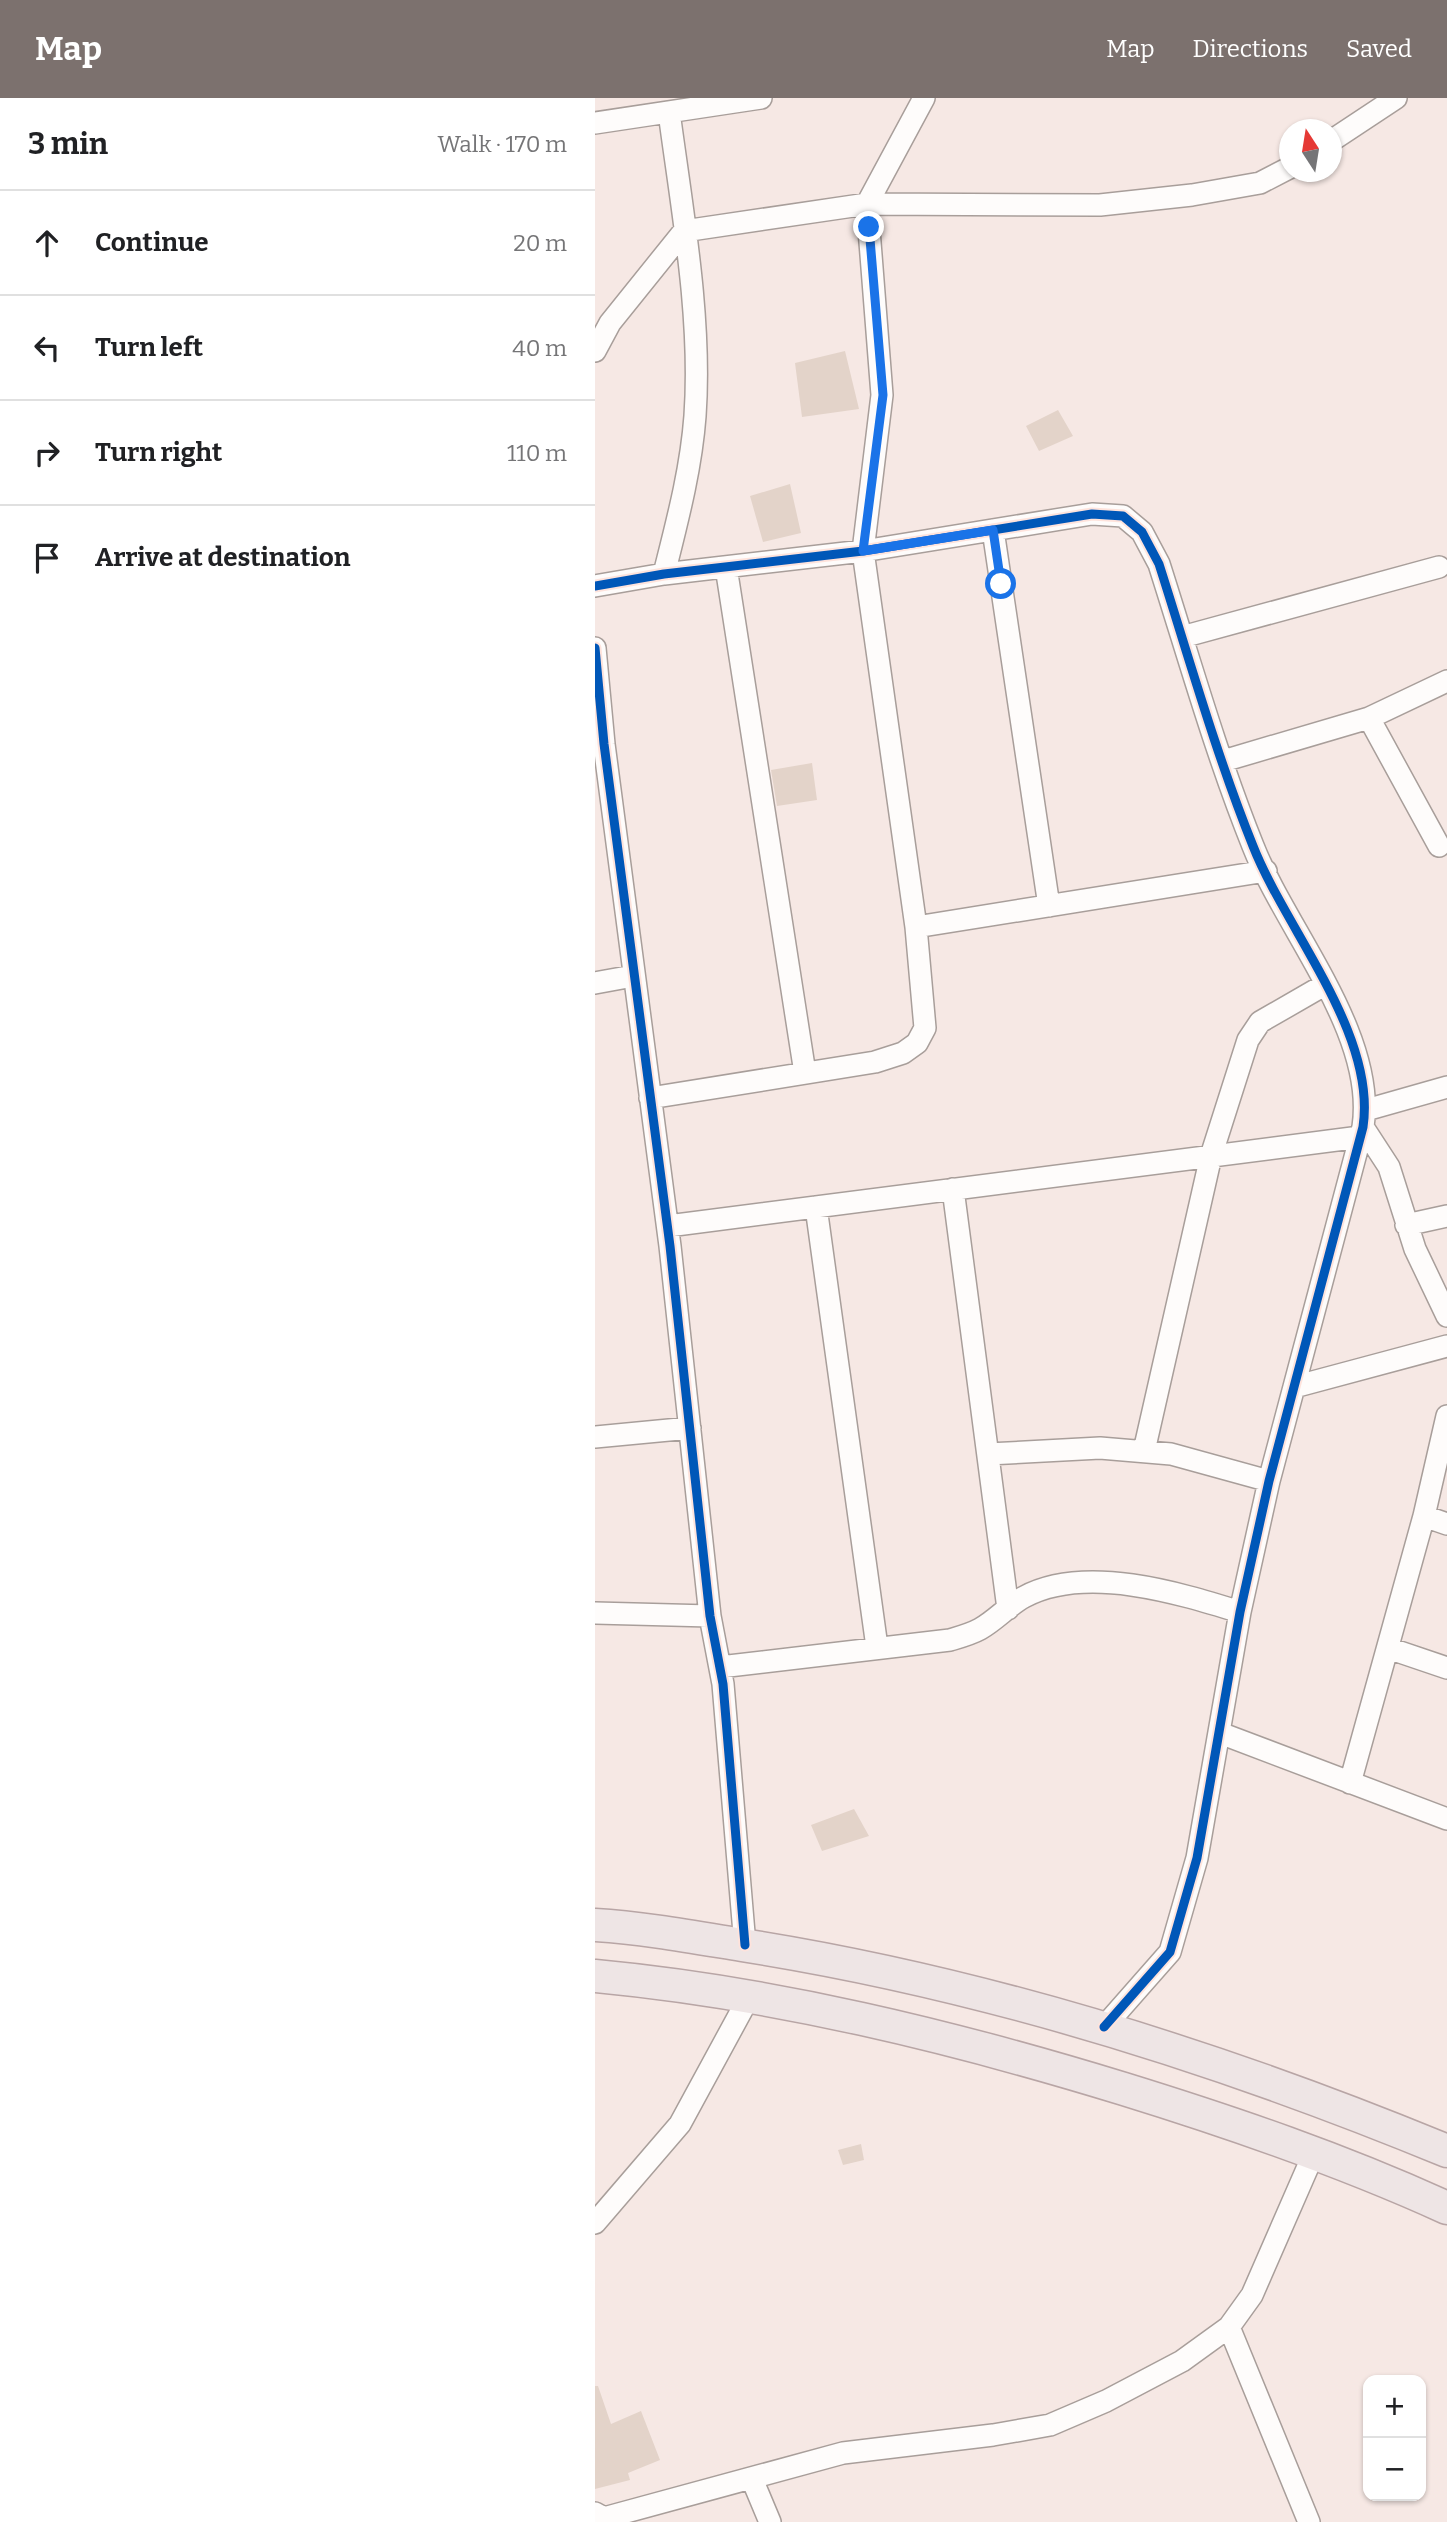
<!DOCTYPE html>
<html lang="en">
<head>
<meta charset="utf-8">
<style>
  body { margin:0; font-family:Bitter,serif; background:#f6f6f6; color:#202124 }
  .controls { position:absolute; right:21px; bottom:21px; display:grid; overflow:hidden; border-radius:14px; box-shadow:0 2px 5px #0004 }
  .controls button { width:63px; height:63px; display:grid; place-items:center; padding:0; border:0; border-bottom:2px solid #e0e0e0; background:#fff; color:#202124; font:35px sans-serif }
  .compass { position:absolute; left:684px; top:21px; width:63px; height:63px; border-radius:50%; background:#fff; box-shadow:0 2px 5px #0004; rotate:348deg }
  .stop { position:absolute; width:21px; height:21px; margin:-16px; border:5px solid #1a73e8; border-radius:50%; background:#fff }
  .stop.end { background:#1a73e8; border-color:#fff; box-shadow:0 2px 7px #0008 }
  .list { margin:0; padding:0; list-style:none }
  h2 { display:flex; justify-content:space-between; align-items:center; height:91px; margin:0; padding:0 28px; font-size:30px }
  h2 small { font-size:23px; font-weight:400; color:#757577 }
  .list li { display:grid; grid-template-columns:46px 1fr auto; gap:21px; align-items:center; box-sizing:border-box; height:105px; padding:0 28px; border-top:2px solid #e0e0e0 }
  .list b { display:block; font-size:26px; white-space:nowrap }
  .list em { font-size:23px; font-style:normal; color:#757577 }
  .icon { flex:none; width:38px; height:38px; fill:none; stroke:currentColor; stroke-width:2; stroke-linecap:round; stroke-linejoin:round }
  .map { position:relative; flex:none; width:852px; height:2424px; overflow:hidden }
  header { display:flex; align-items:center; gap:42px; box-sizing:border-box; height:98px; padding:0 35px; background:#7c716e; color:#fff }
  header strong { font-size:33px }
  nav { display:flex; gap:38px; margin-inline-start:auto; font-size:24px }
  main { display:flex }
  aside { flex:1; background:#fff }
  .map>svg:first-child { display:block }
  .building { fill:#e3d3c9 }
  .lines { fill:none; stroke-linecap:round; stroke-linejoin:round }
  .street-casing { stroke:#a89e9a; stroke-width:24 }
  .primary-casing { stroke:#b8a5a5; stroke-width:35 }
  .street { stroke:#fefcfb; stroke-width:21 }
  .primary { stroke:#eee5e5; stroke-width:32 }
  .cycleway-casing { stroke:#fee3dc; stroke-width:13 }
  .cycleway { stroke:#0057b8; stroke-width:9 }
  .route { stroke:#1a73e8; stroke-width:9 }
</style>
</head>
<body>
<header>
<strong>Map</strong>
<nav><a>Map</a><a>Directions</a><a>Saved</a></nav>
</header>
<main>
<aside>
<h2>3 min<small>Walk · 170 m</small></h2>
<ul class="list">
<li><svg class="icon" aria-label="ahead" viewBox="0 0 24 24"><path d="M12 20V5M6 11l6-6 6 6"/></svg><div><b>Continue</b></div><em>20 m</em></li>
<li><svg class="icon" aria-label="left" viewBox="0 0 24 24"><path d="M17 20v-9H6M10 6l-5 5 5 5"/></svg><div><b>Turn left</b></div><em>40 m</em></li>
<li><svg class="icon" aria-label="right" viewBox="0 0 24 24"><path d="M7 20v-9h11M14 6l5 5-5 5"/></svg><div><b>Turn right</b></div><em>110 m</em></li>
<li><svg class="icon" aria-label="arrive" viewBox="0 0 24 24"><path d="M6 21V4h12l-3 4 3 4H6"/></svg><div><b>Arrive at destination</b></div></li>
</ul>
</aside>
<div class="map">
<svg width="852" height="2424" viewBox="0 0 852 2424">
  <rect width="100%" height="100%" fill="#f6e8e4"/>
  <path class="building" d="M 250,253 L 264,311 L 207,319 L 200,265 Z
    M 463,312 L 478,338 L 444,353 L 431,328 Z
    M 195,386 L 206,435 L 168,444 L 155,398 Z
    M 217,665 L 222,702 L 182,708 L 176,672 Z
    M 259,1711 L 274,1738 L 227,1753 L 216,1727 Z
    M 266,2046 L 269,2062 L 248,2067 L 243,2052 Z
    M 0,2288 L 3,2288 L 16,2326 L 46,2313 L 65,2362 L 33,2375 L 35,2382 L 0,2391 Z"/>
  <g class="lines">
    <g class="street-casing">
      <path id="street" d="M 0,25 L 166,0
        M 736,43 L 801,0
        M 0,253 L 15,225 L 89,133 L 272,106 L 505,107 L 597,97 L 665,85 L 694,70
        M 398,432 L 454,808
        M 131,469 L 210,975
        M 69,476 C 82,424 96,372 100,318 C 107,220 87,112 74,14
        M 0,488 L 69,476 L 268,453 L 497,416 L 528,418 L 547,434 L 564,466 C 594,560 621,656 658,748 C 691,832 782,936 768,1029 L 674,1383 L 645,1514 L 602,1760 L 575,1854 L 509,1929
        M 587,539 L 844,469
        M 0,550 L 9,646 L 75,1148 L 115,1518 L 128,1586 L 150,1847
        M 774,620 L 844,748
        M 628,663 L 774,620 L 852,583
        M 321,829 L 671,773
        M 0,885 L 38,878
        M 55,1000 L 280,964 L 308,955 L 322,945 L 330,930 L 321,829 L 268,453 L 287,297 L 272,106 L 329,0
        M 771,1012 L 852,989
        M 768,1029 L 794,1069 L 820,1151 L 852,1218
        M 358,1091 L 413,1511
        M 221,1109 L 282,1549
        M 811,1127 L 852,1118
        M 73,1128 L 765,1039
        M 699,1289 L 852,1248
        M 0,1339 L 95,1330
        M 549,1353 L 616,1058 L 653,942 L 665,924 L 731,886
        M 393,1356 L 505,1350 L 576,1356 L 674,1383
        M 829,1418 L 852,1426
        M 0,1515 L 115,1518
        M 793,1550 L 852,1570
        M 125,1569 L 355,1542 C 365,1539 376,1536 385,1531 C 401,1522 414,1507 429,1499 C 490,1466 584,1495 645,1514
        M 625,1635 L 852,1721
        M 755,1685 L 829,1418 L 852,1318
        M 0,2125 L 85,2026 L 154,1899
        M 634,2229 L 714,2424
        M 157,2381 L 175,2424
        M 0,2415 L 9,2420 L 248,2355 L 398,2337 L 455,2327 L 511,2303 L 587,2263 L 634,2229 L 657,2197 L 719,2055"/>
    </g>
    <g class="primary-casing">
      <path id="primary" d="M 0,1827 C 49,1830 98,1839 147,1847 C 390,1885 624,1959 852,2053
        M 0,1878 C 180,1895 356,1938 529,1991 C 639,2025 747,2062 852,2110"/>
    </g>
    <use href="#street" class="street"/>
    <use href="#primary" class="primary"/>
    <g class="cycleway-casing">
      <path id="cycleway" d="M 0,488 L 69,476 L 268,453 L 497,416 L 528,418 L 547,434 L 564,466 C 594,560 621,656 658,748 C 691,832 782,936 768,1029 L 674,1383 L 645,1514 L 602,1760 L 575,1854 L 509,1929
        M 0,550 L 9,646 L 75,1148 L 115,1518 L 128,1586 L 150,1847"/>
    </g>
    <use href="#cycleway" class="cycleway"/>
  </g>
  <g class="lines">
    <path class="route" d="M 274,129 L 288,297 L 268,453 L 398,432 L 406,486"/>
  </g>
</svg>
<div class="controls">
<button>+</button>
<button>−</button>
</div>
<svg class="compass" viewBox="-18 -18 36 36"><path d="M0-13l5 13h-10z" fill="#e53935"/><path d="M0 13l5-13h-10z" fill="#757577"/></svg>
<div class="stop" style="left:406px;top:486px"></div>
<div class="stop end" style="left:274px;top:129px"></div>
</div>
</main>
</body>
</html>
